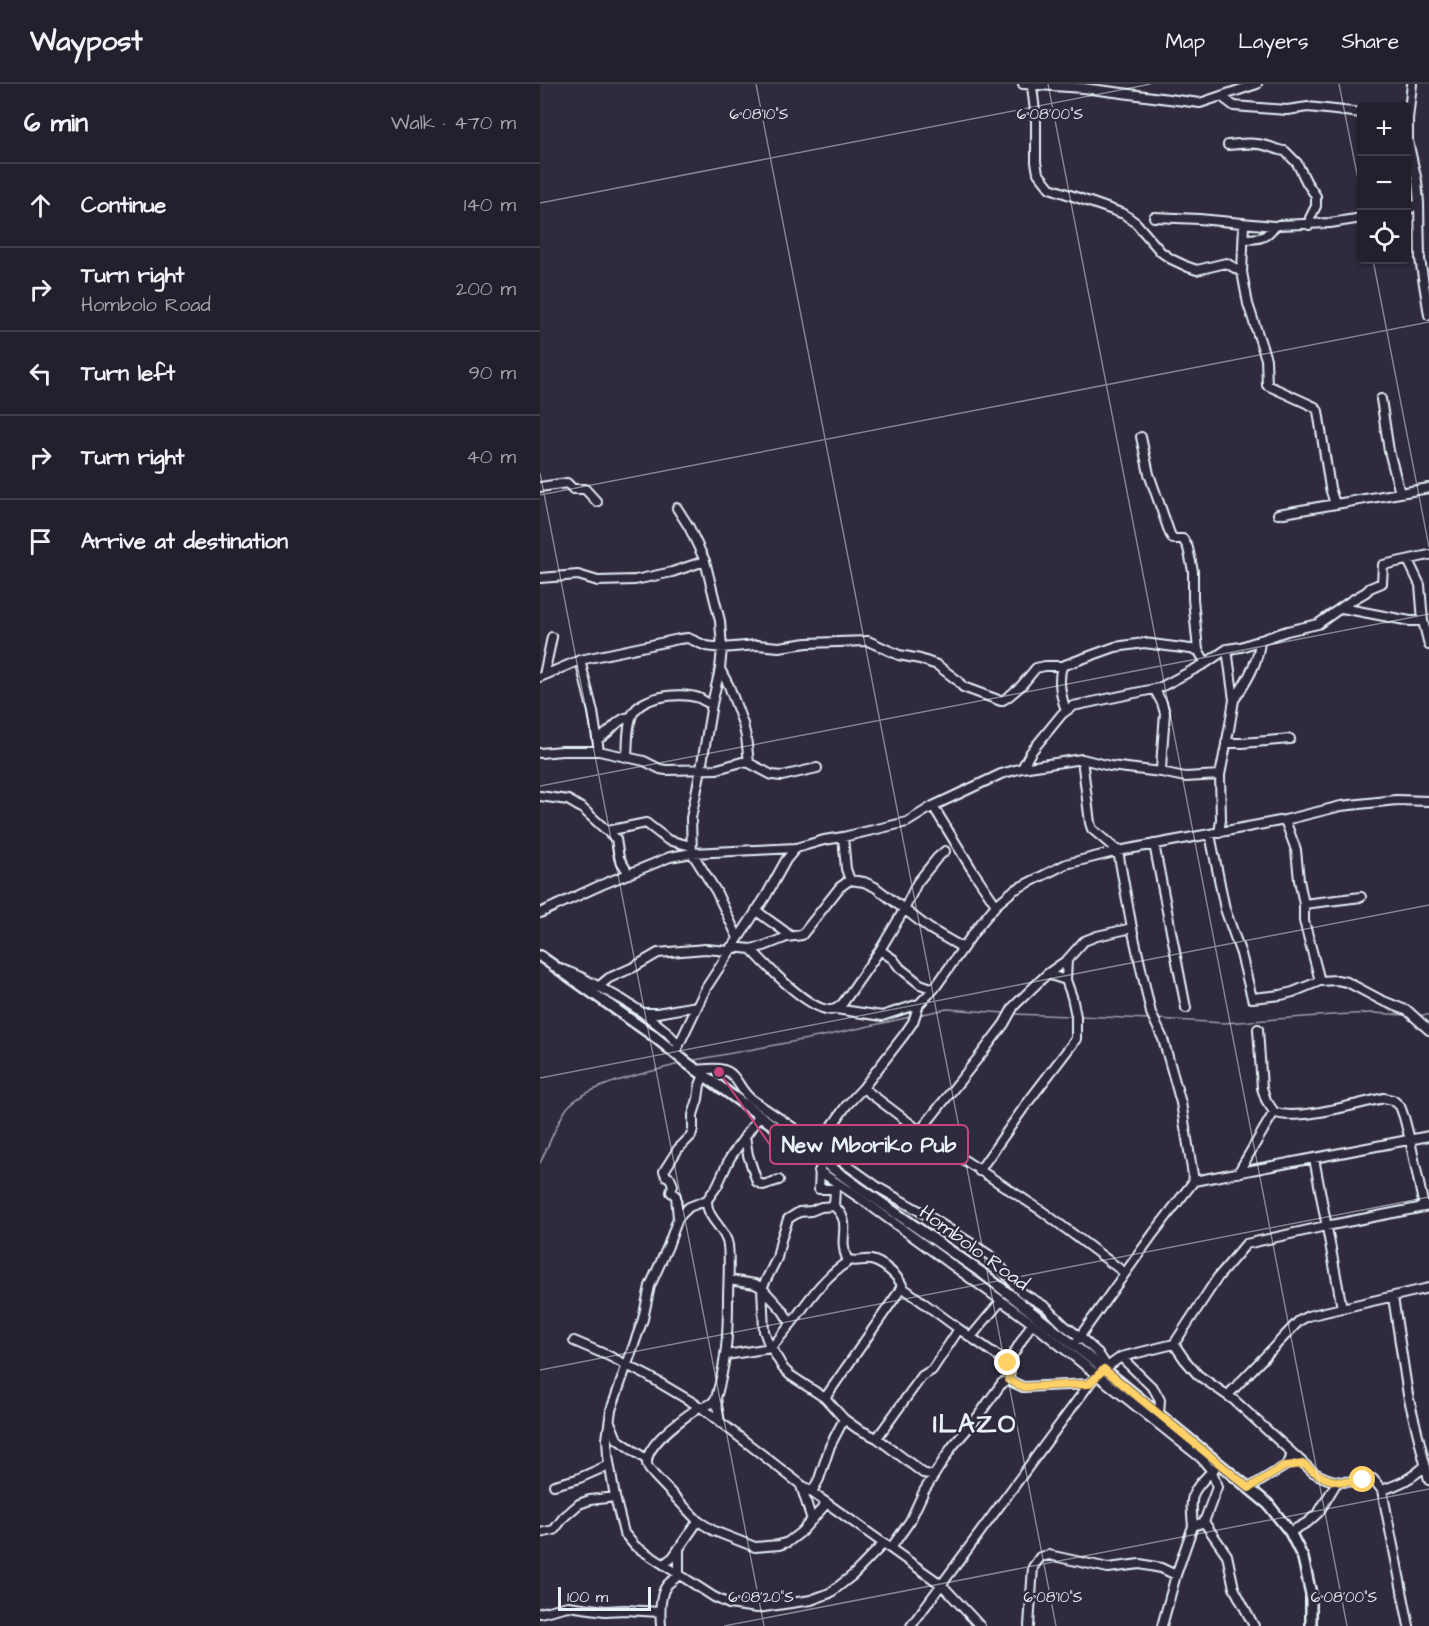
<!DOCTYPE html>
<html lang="en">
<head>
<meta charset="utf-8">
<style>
  body { margin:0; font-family:"Architects Daughter",sans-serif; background:#2b2836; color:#f1f3f6 }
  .controls { position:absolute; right:18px; top:18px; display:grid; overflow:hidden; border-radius:6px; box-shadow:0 2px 4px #0004 }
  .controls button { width:54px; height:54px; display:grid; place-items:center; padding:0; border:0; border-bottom:2px solid #403e4a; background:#23202e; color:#f1f3f6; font:30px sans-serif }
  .scale { position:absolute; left:18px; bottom:15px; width:93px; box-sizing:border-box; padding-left:6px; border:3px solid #e8f1f8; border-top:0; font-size:16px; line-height:21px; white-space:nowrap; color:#e8f1f8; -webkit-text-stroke:4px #2f2a3d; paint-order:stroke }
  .stop { position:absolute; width:18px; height:18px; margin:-14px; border:4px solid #ffd166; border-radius:50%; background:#fff }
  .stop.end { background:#ffd166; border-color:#fff; box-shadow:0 2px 6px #0008 }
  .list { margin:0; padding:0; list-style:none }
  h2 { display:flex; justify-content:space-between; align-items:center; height:78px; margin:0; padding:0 24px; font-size:26px }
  h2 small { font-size:20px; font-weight:400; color:#a3a3aa }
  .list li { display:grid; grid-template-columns:39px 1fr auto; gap:18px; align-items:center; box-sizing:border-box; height:84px; padding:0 24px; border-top:2px solid #403e4a }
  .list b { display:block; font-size:22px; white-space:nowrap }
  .list p { margin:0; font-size:20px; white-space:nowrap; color:#a3a3aa }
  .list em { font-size:20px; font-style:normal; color:#a3a3aa }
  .icon { flex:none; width:33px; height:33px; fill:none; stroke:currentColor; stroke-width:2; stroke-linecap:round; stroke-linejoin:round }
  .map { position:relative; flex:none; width:889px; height:1542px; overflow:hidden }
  header { display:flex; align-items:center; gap:36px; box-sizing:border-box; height:84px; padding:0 30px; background:#23202e; border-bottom:2px solid #403e4a }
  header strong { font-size:28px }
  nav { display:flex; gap:33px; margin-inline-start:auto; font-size:21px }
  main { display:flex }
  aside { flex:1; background:#23202e }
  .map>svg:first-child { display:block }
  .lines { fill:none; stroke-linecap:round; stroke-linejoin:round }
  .stream { stroke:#9c9fab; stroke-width:1.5 }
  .minor-casing { stroke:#e8f1f8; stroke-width:12 }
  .tertiary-casing { stroke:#e8f1f8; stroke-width:14 }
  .minor { stroke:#2f2a3d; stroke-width:8 }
  .tertiary { stroke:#2f2a3d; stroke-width:9 }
  .route { stroke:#ffd166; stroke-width:8 }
  .ticks { fill:none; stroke:#e8f1f8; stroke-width:1.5; stroke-opacity:0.45 }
  .labels { text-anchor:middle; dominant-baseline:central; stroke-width:5; stroke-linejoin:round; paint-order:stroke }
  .street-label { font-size:20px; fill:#e8f1f8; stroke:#2f2a3d }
  .district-label { font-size:26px; font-weight:bold; letter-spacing:1.5px; fill:#e8f1f8; stroke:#2f2a3d }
  .ticks-label { font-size:15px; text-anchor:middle; fill:#e8f1f8; stroke:#2f2a3d; stroke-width:5; stroke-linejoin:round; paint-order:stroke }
  .leader { fill:none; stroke:#ca437a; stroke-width:2 }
  .callout-dot { fill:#ca437a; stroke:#2f2a3d; stroke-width:2 }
  .callout { fill:#2f2a3d; stroke:#ca437a; stroke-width:2 }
  .callout-label { font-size:21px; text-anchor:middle; font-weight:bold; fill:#e8f1f8 }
</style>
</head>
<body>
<header>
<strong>Waypost</strong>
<nav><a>Map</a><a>Layers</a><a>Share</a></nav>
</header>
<main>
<aside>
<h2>6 min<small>Walk · 470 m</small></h2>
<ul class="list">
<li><svg class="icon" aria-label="ahead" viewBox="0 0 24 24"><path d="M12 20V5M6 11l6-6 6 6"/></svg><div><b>Continue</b></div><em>140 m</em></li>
<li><svg class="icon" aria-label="right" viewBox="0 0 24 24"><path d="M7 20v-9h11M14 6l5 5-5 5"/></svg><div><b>Turn right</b><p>Hombolo Road</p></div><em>200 m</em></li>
<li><svg class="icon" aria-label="left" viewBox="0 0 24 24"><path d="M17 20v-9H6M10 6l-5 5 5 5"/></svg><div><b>Turn left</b></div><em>90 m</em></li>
<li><svg class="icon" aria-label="right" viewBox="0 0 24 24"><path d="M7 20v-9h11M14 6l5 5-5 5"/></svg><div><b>Turn right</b></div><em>40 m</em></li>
<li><svg class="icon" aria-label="arrive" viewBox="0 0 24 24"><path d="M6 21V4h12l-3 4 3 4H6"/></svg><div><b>Arrive at destination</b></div></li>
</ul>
</aside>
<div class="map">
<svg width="889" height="1542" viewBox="0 0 889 1542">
  <rect width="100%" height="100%" fill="#2f2a3d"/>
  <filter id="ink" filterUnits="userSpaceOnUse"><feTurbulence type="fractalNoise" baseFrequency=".0167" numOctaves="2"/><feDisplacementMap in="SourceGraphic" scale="12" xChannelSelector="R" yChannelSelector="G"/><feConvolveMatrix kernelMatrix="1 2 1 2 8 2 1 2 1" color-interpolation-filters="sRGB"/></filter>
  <g filter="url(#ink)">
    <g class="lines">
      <path class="stream" d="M 473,930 L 531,932
        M 378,931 L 407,925 L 465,929
        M 879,931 L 889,931
        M 539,932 L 609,935
        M 617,935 L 684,939 L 792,931 L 833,929 L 865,931
        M 155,976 L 289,951 L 370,933
        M 0,1079 C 8,1063 17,1038 27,1024 C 46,1000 109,989 139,980"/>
      <g class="minor-casing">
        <path id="minor" d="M 483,0 L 543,4 L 660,19 L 717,0
          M 872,0 L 868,35 L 868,57 L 877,97 L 879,119 L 880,175 L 889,231
          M 492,2 L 496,36 L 496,78 L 498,89 L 510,104 L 584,130 L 596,139 L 621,168 L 631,175 L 648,183 L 657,186 L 686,179 L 702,188
          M 681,12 L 694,22 L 747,26 L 768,23 L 822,29
          M 688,61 C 701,60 714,58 727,62 C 733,63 738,67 745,67 L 757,79 L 767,99 L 776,112 L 776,122 L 770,134 L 769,141
          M 866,127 L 879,119
          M 614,133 L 659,135 L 734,142
          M 704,140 L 702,188 L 708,220 L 726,275 L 727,301 L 775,323 L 778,327 L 790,404 L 795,420
          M 704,155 C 711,154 720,156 726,151 C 731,147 732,144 738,141 L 790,139 L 822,134
          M 841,315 L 849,367 L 860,409
          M 601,353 L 609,390 L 630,450 L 633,455 L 643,455 L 648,464 L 653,487 L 653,515 L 658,566 L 666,579
          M 0,403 L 27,399 L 33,405 L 45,405 L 57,418
          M 137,424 L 149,443 L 165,477 L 180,537 L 182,564 L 180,585 L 172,620 L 161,685 L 151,734 L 152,769 L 176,807 L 198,854
          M 738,430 L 889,404
          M 868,476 L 880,501 L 883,537 L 889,561
          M 0,494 L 38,491 L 58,497 L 95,496 L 132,488 L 165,477
          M 802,524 L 870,537 L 883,537
          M 40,576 L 53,628 L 59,667
          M 180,585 L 189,602 L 203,640 L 206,653 L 209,679
          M 4,591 L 12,553
          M 0,593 L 40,576 L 139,555 L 148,554 L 166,562 L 182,564 L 217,561 L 239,563 L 267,559 L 328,557 L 359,571 L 380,575 L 397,581 L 417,596 L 423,603 L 461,617 L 468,613 L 481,602 L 496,584 L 505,582 L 522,582
          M 615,606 L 622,619 L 625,629 L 622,668 L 621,688
          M 694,616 C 706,599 719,578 720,556
          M 526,626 C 521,613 518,596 522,582 L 575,563 L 604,559 L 658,566
          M 57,655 C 71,651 75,634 91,633
          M 686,659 L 702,659 L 750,655
          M 0,669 L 22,667 L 59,667 L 104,677 L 120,685 L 126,686 L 177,685 L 202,678 L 209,679 L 232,691 L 242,692 L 277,684
          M 87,672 C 88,660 87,646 91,634 C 98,611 140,608 159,614 C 163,616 167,619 172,620
          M 482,684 L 491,668 L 522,630 L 533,622 L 619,604 L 666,579 L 687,565 L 701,563 L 747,547 L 778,540 L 812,516 L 826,508 L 830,504 L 842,499 L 843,481 L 889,471
          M 680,691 L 689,646 L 694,616 L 687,565
          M 0,712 L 28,716 L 43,725 L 76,755 L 79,774 L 89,790
          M 393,722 L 431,784 L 456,821
          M 745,736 L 756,766 L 759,796 L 764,820 L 764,837 L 780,897
          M 67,747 L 106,739 L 128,756 L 151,762
          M 670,750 L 685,825 L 701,870 L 712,914 L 741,911 L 753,908 L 780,897 L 797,896 L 807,898 L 841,916 L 868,927 L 889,946
          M 303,753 L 306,785 L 310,796
          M 614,760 L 646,924
          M 764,820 L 821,813
          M 216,826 C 227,836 239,842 250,852
          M 0,829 L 61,801 L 130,773 L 152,769 L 256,764
          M 592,844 L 611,929 L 623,955 L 641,1019 L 654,1097
          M 191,863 L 211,865 L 224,862 L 247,853 L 262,851 L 300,803 L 310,796 L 324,798 L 335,803 L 390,845 L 423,864
          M 211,865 C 224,879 274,933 295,925 C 296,925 302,920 303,919 L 340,866
          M 24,886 L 41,893 L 83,916 L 103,929 L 117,929 L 157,922
          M 507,890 L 526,896
          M 58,903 L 69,894 L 94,883 L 118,869 L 165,865 L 189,867
          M 394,905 L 380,900 L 360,884 L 353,875 L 340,866 L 364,826 L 377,799 L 397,774 L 405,767
          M 296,925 L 342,932 L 379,920 L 394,905 L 437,844 L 456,821 L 474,806 L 526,780 L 578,767 L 745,736 L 801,722 L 856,716 L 889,717
          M 103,929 L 126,947 L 139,961
          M 718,945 L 722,1004 L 726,1016 L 734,1028 C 756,1038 819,1019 844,1014 L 853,1016 L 860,1022 L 864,1033 L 870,1056 L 884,1123
          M 135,969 L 166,904 L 226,812 L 246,776 L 256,764 L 284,756 L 303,753 L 367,738 L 393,722 L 461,690 L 482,684 L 542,675 L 570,682 L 621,688 L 645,693 L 680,691 L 681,736 L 679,749
          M 157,986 C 169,985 185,982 193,992 C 200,1000 203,1009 211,1015 L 279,1061 L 339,1104 L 390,1133 L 448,1170 L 458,1179 L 477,1204 L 484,1210 L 506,1223 L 525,1242 L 539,1252 L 558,1269 L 564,1278 L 564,1285
          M 323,1004 L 380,1047 L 502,1127 L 585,1189
          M 380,1047 L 442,969 L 464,940 L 474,922 L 507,890 L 527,876 L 544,857 L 557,852 L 592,844 L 578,767 L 552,745 L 550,739 L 542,675
          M 205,1052 L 208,1071 L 217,1098 L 223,1101 L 239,1096
          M 279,1061 L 306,1022 L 323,1004 L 364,951 L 373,938 L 379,920
          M 774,1074 L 802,1224
          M 280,1085 L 279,1105 L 295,1105 L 294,1122 C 314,1140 297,1152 307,1175 C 314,1179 322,1175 331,1176 C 342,1178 357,1191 362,1201 L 358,1209 L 285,1314
          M 279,1087 L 321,1115 L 492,1239 L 661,1374 L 672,1387 C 650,1409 650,1411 653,1442
          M 439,1087 L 485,1022 L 536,955 L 536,932 L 532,913 L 526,896 L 527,876
          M 698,1089 L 734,1028
          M 167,1116 L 149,1123 L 138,1134 L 128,1162 L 110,1202 L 103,1235 L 71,1326 L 67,1355 L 68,1372 L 75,1413 L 84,1449 L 95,1462 L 174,1513 L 189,1520 L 217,1524 L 271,1516 L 290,1509 L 313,1491 L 344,1459
          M 138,1134 L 136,1112 L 131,1108 L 133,1101 L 130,1094 L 126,1092 L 124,1087 L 138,1065 L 151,1052 L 153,1045 L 153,1031 L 158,1015 L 160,1001 L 164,991
          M 189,1196 L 215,1200 L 222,1204 L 224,1247 L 228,1258 L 243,1284 L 250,1291 L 285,1314 L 304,1335 L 318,1345 L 337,1354 L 383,1389 L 393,1392
          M 362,1203 L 419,1245 L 468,1279 L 470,1287 L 468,1296
          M 853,1213 L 868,1311 L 889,1396
          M 251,1240 C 268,1217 284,1192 309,1177
          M 431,1253 L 461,1217
          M 538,1255 L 613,1150 L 654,1097 L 889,1052
          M 34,1257 L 69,1272 L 108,1292 L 162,1324 L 260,1400 L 402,1501 L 440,1542
          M 634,1260 L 645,1276 L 658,1291 L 694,1316 L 773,1388 C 797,1402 806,1398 833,1395 L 842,1406 L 869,1542
          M 186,1271 L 231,1264 L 251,1240 L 243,1227 L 222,1204 L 237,1174 L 241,1156 L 248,1135 L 259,1128 L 271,1127 L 281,1123 L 294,1122
          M 581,1273 L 614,1305 L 620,1316 L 619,1330
          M 468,1279 L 492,1239
          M 688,1311 L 759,1237 L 768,1232 L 802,1224 L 889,1204
          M 176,1314 L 180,1339
          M 159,1323 C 145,1333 106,1359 107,1379 C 107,1384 111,1387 114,1391 L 158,1437 L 174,1447 L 215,1463 L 239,1461 L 248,1458 L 261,1448 L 287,1419
          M 162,1324 L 172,1319 L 176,1314 C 186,1279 188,1253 188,1217 C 188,1199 190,1180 188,1161 C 185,1143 166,1135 167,1116 L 177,1102 L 190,1074 L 220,1031
          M 70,1338 L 77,1355 L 107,1376
          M 337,1354 L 382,1292 L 392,1286 L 419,1245
          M 14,1401 L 37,1395 L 69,1381
          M 261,1402 L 272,1436
          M 709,1404 L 745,1382 L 749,1378 L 752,1369
          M 842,1406 C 860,1400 871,1395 885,1382
          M 272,1408 L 279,1395 L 290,1362 L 304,1335
          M 664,1438 L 687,1471 L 694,1504 L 714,1542
          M 750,1448 L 768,1438 L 779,1428 L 797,1398
          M 0,1449 L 14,1446 L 24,1433 L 39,1420 L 50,1416 L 75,1413
          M 351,1464 L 370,1437 L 384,1407 L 412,1363 L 436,1335 L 462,1299 L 468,1296 L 483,1303 L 549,1300
          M 124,1480 L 133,1473 L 158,1437
          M 0,1529 L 28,1522 L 65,1527 L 85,1526 L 120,1528
          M 121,1542 C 120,1530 119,1511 127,1501 C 131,1497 136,1494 139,1491 L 139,1464
          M 371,1542 L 556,1291 L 581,1273 L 634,1260 L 678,1193 L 706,1160 L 786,1142 L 889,1122
          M 489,1542 L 493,1483 L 500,1473 L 509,1471 L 568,1484 L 600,1480 L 621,1484 L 636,1491 L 653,1442 L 664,1438 L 677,1403 L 672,1387 L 674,1385
          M 622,1542 L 636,1491"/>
      </g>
      <g class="tertiary-casing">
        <path id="tertiary" d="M 0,872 L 115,953 L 147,979 L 317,1102 L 442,1189 L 564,1285 L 728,1420 L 750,1448 L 763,1474 L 771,1510 L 771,1542"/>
      </g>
      <use href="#minor" class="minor"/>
      <use href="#tertiary" class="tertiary"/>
    </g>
  </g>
  <g class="lines" filter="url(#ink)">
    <path class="route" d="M 468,1279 L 470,1287 L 468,1296 L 483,1303 L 549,1300 L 564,1285 L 709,1404 L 745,1382 L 764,1380 C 784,1397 797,1401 823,1396"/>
  </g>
  <path class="ticks" d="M 216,0 L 516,1542M 508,0 L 807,1542M 799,0 L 822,115M 0,119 L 611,0M 833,176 L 889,463M 0,389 L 224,1542M 0,411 L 889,238M 0,702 L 889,530M 0,994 L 889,821M 0,1286 L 889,1113M 184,1542 L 889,1405"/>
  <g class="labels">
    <g class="street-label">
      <text transform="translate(434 1164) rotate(36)">Hombolo Road</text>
    </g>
    <g class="district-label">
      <text x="435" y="1340">ILAZO</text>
    </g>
  </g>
  <g class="ticks-label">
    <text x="219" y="35">6°08'10"S</text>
    <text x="510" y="35">6°08'00"S</text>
    <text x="221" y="1518">6°08'20"S</text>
    <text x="513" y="1518">6°08'10"S</text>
    <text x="804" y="1518">6°08'00"S</text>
  </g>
  <path class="leader" d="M179 988L230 1061"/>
  <circle class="callout-dot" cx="179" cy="988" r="6"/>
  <rect class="callout" x="230" y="1041" width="198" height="39" rx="6"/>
  <g class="callout-label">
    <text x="329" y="1068">New Mboriko Pub</text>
  </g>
</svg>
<div class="controls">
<button>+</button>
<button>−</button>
<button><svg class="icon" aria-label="locate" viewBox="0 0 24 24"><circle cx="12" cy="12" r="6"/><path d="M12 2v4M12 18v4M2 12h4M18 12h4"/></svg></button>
</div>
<div class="scale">100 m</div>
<div class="stop" style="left:823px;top:1396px"></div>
<div class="stop end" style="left:468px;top:1279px"></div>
</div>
</main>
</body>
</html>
